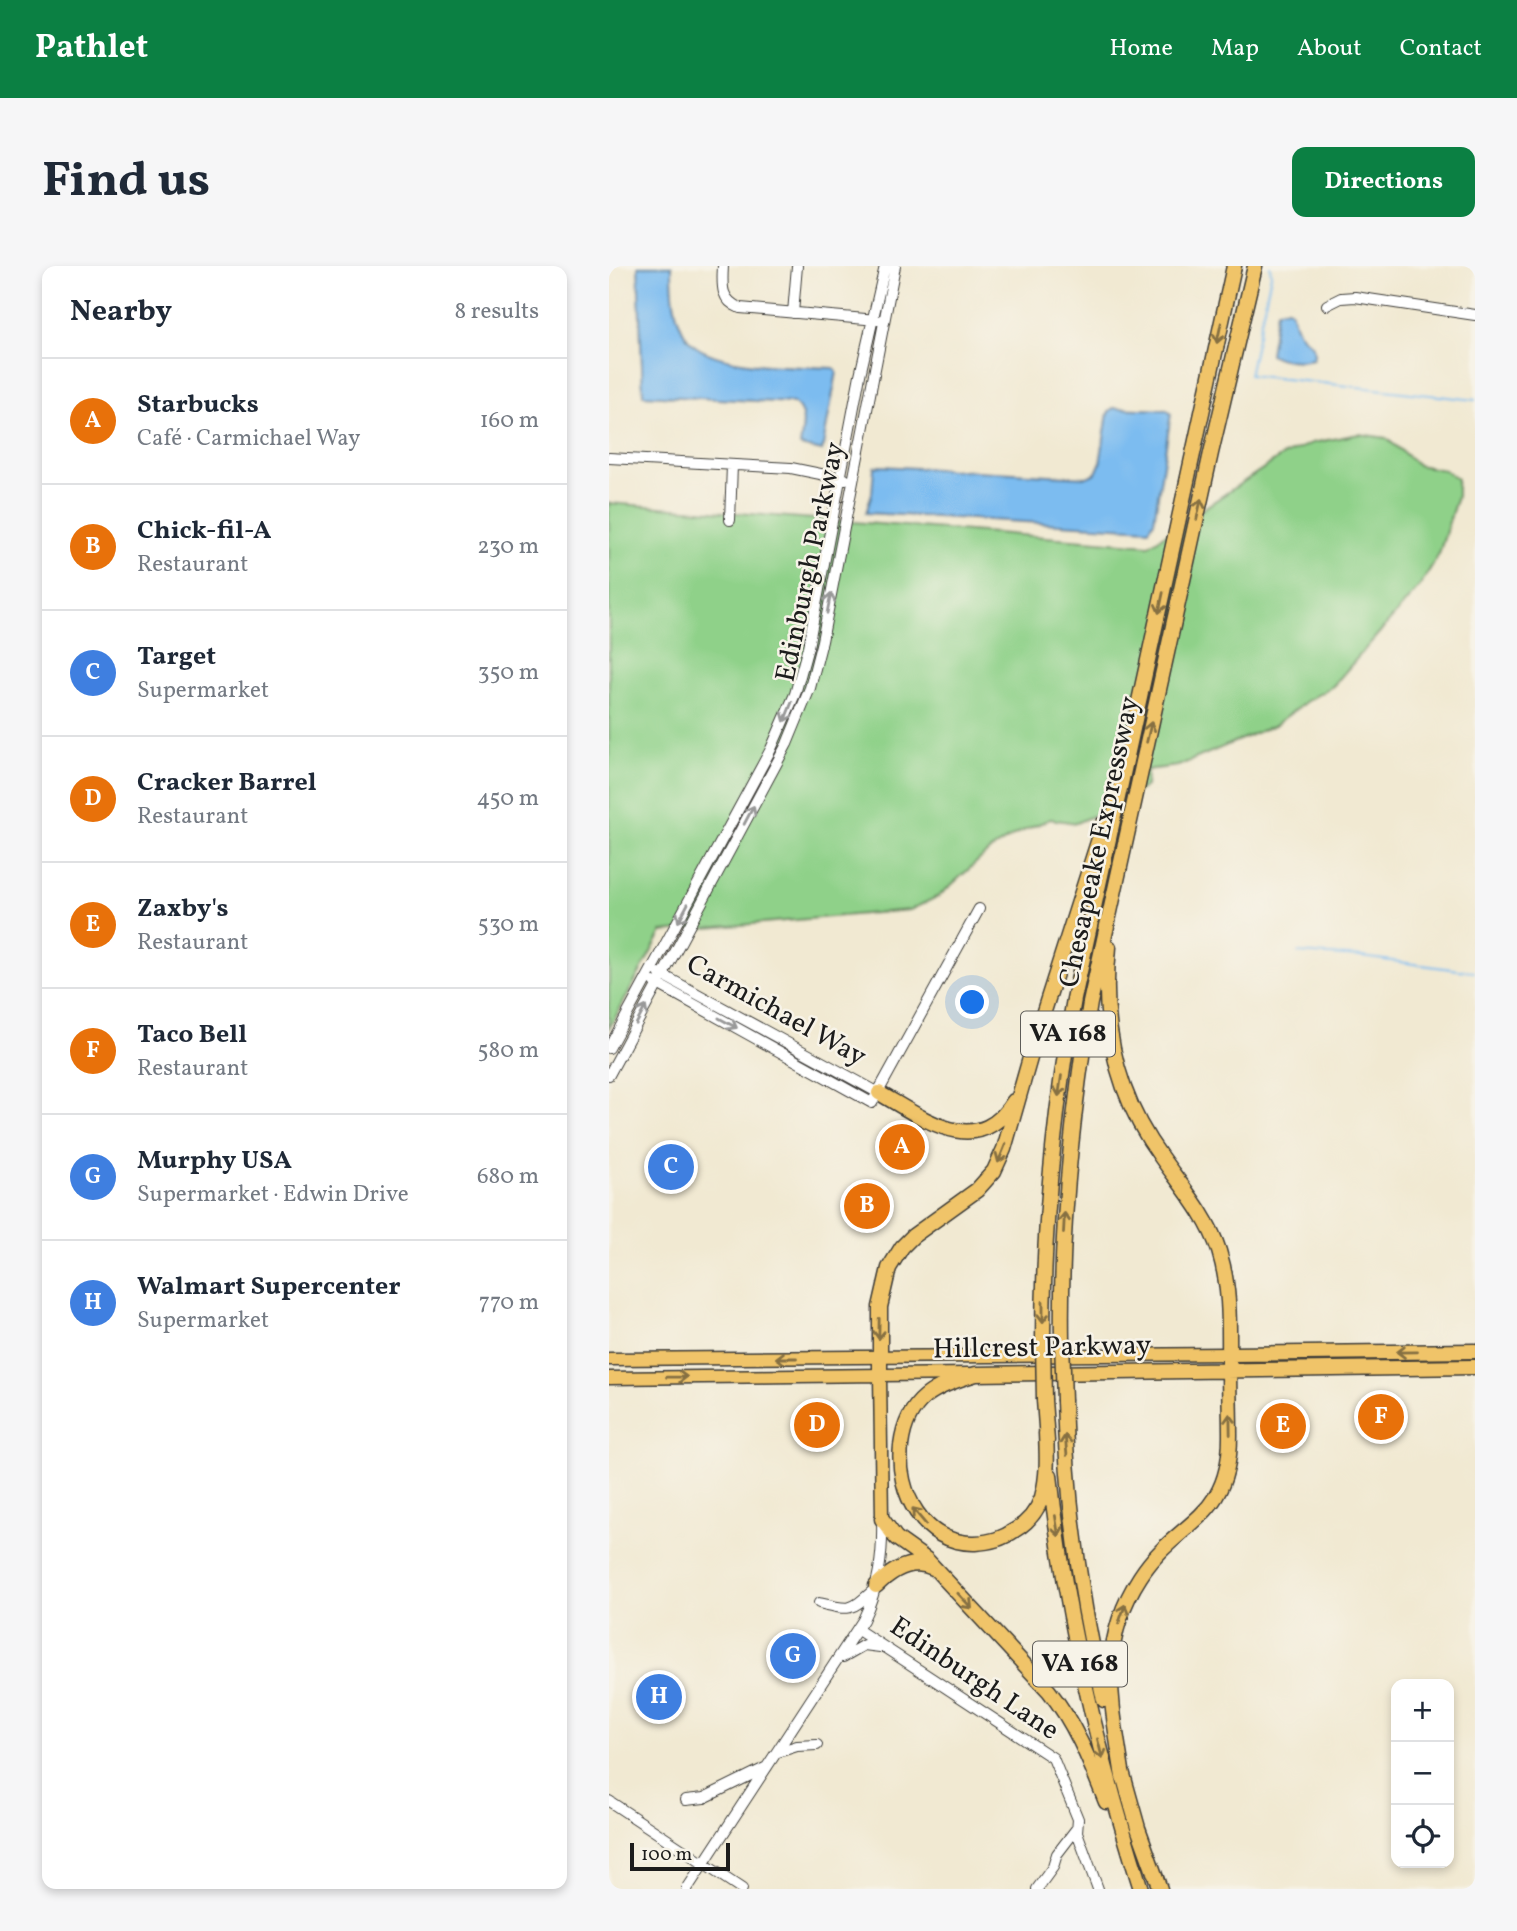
<!DOCTYPE html>
<html lang="en">
<head>
<meta charset="utf-8">
<style>
  body { margin:0; font-family:Vollkorn,serif; background:#f6f6f7; color:#1f2937 }
  .controls { position:absolute; right:21px; bottom:21px; display:grid; overflow:hidden; border-radius:14px; box-shadow:0 4px 10px #0003 }
  .controls button { width:63px; height:63px; display:grid; place-items:center; padding:0; border:0; border-bottom:2px solid #e0e1e3; background:#fff; color:#1f2937; font:35px sans-serif }
  .scale { position:absolute; left:21px; bottom:18px; width:100px; box-sizing:border-box; padding-left:7px; border:4px solid #1c1c1c; border-top:0; font-size:19px; line-height:24px; white-space:nowrap; color:#1c1c1c; -webkit-text-stroke:5px #f7f3e8; paint-order:stroke }
  .you { position:absolute; left:364px; top:737px; width:24px; height:24px; margin:-18px; border:5px solid #fff; border-radius:50%; background:#1a73e8; box-shadow:0 0 0 10px #1a73e833 }
  .badge { display:grid; place-items:center; width:46px; height:46px; border-radius:50%; background:#0b8043; color:#fff; font-size:23px; font-weight:700 }
  .pin { position:absolute; translate:-50% -50%; border:4px solid #fff; box-shadow:0 2px 7px #0006 }
  .list { margin:0; padding:0; list-style:none }
  h2 { display:flex; justify-content:space-between; align-items:center; height:91px; margin:0; padding:0 28px; font-size:30px }
  h2 small { font-size:23px; font-weight:400; color:#747a83 }
  .list li { display:grid; grid-template-columns:46px 1fr auto; gap:21px; align-items:center; box-sizing:border-box; height:126px; padding:0 28px; border-top:2px solid #e0e1e3 }
  .list b { display:block; font-size:26px; white-space:nowrap }
  .list p { margin:0; font-size:23px; white-space:nowrap; color:#747a83 }
  .list em { font-size:23px; font-style:normal; color:#747a83 }
  .icon { flex:none; width:38px; height:38px; fill:none; stroke:currentColor; stroke-width:2; stroke-linecap:round; stroke-linejoin:round }
  .map { position:relative; flex:none; width:866px; height:1623px; overflow:hidden; border-radius:14px }
  header { display:flex; align-items:center; gap:42px; box-sizing:border-box; height:98px; padding:0 35px; background:#0b8043; color:#fff }
  header strong { font-size:33px }
  nav { display:flex; gap:38px; margin-inline-start:auto; font-size:24px }
  .intro { display:flex; align-items:center; justify-content:space-between; box-sizing:border-box; height:168px; padding:0 42px }
  h1 { margin:0; font-size:49px }
  .button { padding:18px 32px; border-radius:14px; background:#0b8043; color:#fff; font-size:24px; font-weight:700 }
  main { display:flex; gap:42px; padding:0 42px }
  aside { flex:1; background:#fff; border-radius:14px; box-shadow:0 4px 10px #0003 }
  .map>svg:first-child { display:block }
  .green { fill:#8fd189; stroke:#567652; stroke-width:2 }
  .water { fill:#7bbcf0; stroke:#4c6c86; stroke-width:2 }
  .lines { fill:none; stroke-linecap:round; stroke-linejoin:round }
  .stream { stroke:#7bbcf0; stroke-width:2 }
  .minor-casing { stroke:#3c3b37; stroke-width:12 }
  .major-casing { stroke:#3c3b37; stroke-width:15 }
  .highway-casing { stroke:#3c3b37; stroke-width:17 }
  .minor { stroke:#fff; stroke-width:10 }
  .major { stroke:#f0c469; stroke-width:12 }
  .highway { stroke:#f0c469; stroke-width:14 }
  .highway-bridge-casing { stroke:#3c3b37; stroke-width:17; stroke-linecap:butt }
  .highway-bridge { stroke:#f0c469; stroke-width:14 }
  .oneway { stroke:#867042 }
  .oneway2 { stroke:#999 }
  .labels { text-anchor:middle; dominant-baseline:central; stroke-width:5; stroke-linejoin:round; paint-order:stroke }
  .shield { fill:#f7f3e8; stroke:#5e5c59; stroke-width:2 }
  .shield-label { font-size:26px; font-weight:bold; fill:#1c1c1c }
  .street-label { font-size:28px; fill:#1c1c1c; stroke:#f7f3e8 }
</style>
</head>
<body>
<header>
<strong>Pathlet</strong>
<nav><a>Home</a><a>Map</a><a>About</a><a>Contact</a></nav>
</header>
<div class="intro"><h1>Find us</h1><a class="button">Directions</a></div>
<main>
<aside>
<h2>Nearby<small>8 results</small></h2>
<ul class="list">
<li><span class="badge" style="background:#e8710a">A</span><div><b>Starbucks</b><p>Café · Carmichael Way</p></div><em>160 m</em></li>
<li><span class="badge" style="background:#e8710a">B</span><div><b>Chick-fil-A</b><p>Restaurant</p></div><em>230 m</em></li>
<li><span class="badge" style="background:#3f7fe0">C</span><div><b>Target</b><p>Supermarket</p></div><em>350 m</em></li>
<li><span class="badge" style="background:#e8710a">D</span><div><b>Cracker Barrel</b><p>Restaurant</p></div><em>450 m</em></li>
<li><span class="badge" style="background:#e8710a">E</span><div><b>Zaxby's</b><p>Restaurant</p></div><em>530 m</em></li>
<li><span class="badge" style="background:#e8710a">F</span><div><b>Taco Bell</b><p>Restaurant</p></div><em>580 m</em></li>
<li><span class="badge" style="background:#3f7fe0">G</span><div><b>Murphy USA</b><p>Supermarket · Edwin Drive</p></div><em>680 m</em></li>
<li><span class="badge" style="background:#3f7fe0">H</span><div><b>Walmart Supercenter</b><p>Supermarket</p></div><em>770 m</em></li>
</ul>
</aside>
<div class="map">
<svg width="866" height="1623" viewBox="0 0 866 1623">
  <rect width="100%" height="100%" fill="#f7f3e8"/>
  <filter id="ink" filterUnits="userSpaceOnUse"><feTurbulence type="fractalNoise" baseFrequency=".0143" numOctaves="2"/><feDisplacementMap in="SourceGraphic" scale="14" xChannelSelector="R" yChannelSelector="G"/><feConvolveMatrix kernelMatrix="1 2 1 2 8 2 1 2 1" color-interpolation-filters="sRGB"/></filter>
  <filter id="wash" filterUnits="userSpaceOnUse"><feTurbulence type="fractalNoise" baseFrequency=".00686" numOctaves="4" result="noise"/><feDisplacementMap in="SourceGraphic" scale="28" xChannelSelector="R" yChannelSelector="G"/><feGaussianBlur stdDeviation="1.57" result="paint"/><feColorMatrix in="noise" values="0 0 0 0 0 0 0 0 0 0 0 0 0 0 0 0 0 1.4 0 .05"/><feComposite in="paint" operator="in"/></filter>
  <g filter="url(#wash)">
    <rect width="100%" height="100%" fill="#f1e9d2"/>
    <path class="green" d="M 750,168 L 777,172 L 809,199 L 835,204 L 848,213 L 848,230 L 830,288 L 811,320 L 724,420 L 698,435 L 666,459 L 569,500 L 538,504 L 537,520 L 506,540 L 467,557 L 441,553 L 407,568 L 380,585 L 330,630 L 301,644 L 53,666 L 0,763 L 0,237 L 540,279 L 673,190 L 703,177 Z"/>
    <path class="water" d="M 29,0 L 63,0 C 63,25 64,52 79,73 C 102,103 190,100 225,102 L 228,106 L 213,185 L 191,180 C 193,164 199,147 184,137 L 34,129 Z
      M 679,43 L 682,45 C 685,52 686,62 691,68 C 699,77 708,79 704,93 C 692,96 671,95 661,88 L 667,48 L 669,44 Z
      M 504,142 L 558,144 L 562,148 L 545,255 L 540,263 L 257,247 L 263,227 L 265,201 L 270,200 L 478,211 L 487,207 L 491,198 L 499,147 Z"/>
    <g class="lines">
      <path class="stream" d="M 661,0 L 662,9 L 640,109 L 866,134
        M 689,687 L 753,691 L 865,706"/>
    </g>
  </g>
  <g filter="url(#ink)">
    <g class="lines">
      <g class="minor-casing">
        <path id="minor" d="M 114,0 C 113,19 111,34 131,42 L 268,54
          M 718,39 L 732,32 L 746,31 L 866,49
          M 184,47 L 188,0
          M 0,192 L 182,202 L 236,213
          M 121,254 L 123,199
          M 50,707 L 270,827
          M 45,716 L 263,837 L 370,643
          M 0,782 L 162,483 L 186,428 L 199,381 L 251,109 L 276,0
          M 0,809 L 178,478 L 201,422 L 213,375 L 286,0
          M 210,1337 C 243,1345 241,1345 266,1323
          M 249,1364 L 444,1492 L 469,1553 L 468,1566 L 489,1623
          M 234,1391 L 255,1379 L 271,1381
          M 169,1486 L 188,1480 L 208,1479
          M 77,1534 L 95,1532 L 158,1501
          M 0,1535 L 133,1623
          M 78,1623 L 254,1354 C 270,1321 274,1289 273,1254
          M 428,1623 L 444,1601 L 448,1588 L 468,1562"/>
      </g>
      <g class="major-casing">
        <path id="major" d="M 0,1093 L 620,1088
          M 271,1109 L 273,1253
          M 0,1112 L 360,1108"/>
      </g>
      <g class="highway-casing">
        <path id="highway" d="M 500,681 C 492,757 506,828 552,891 C 573,921 599,950 610,985 C 622,1023 620,1063 620,1101 C 620,1124 621,1147 621,1170 C 621,1256 568,1253 531,1311 C 487,1379 503,1437 514,1511
          M 270,827 C 314,852 368,895 405,835
          M 453,1074 C 451,961 463,849 481,737 L 602,187 L 646,0
          M 434,1076 C 434,961 445,846 465,733 L 625,0
          M 620,1088 L 866,1085
          M 271,1109 L 271,1041 L 280,1002 L 293,981 L 304,970 L 368,924 L 385,905 L 395,883 L 429,764 L 495,557
          M 435,1134 L 438,1175
          M 455,1135 C 458,1235 472,1337 495,1434
          M 437,1167 C 438,1189 439,1210 433,1231 C 428,1245 418,1257 406,1264 C 393,1273 382,1276 366,1277 C 314,1278 287,1226 292,1180 C 298,1132 326,1120 367,1108 L 866,1101
          M 441,1209 C 456,1350 489,1488 532,1623
          M 273,1253 L 287,1272 L 318,1294 L 440,1425 C 467,1459 481,1496 497,1536
          M 267,1320 C 282,1305 302,1291 324,1302
          M 513,1505 L 529,1562 L 551,1623"/>
      </g>
      <use href="#minor" class="minor"/>
      <use href="#major" class="major"/>
      <use href="#highway" class="highway"/>
      <g class="highway-bridge-casing">
        <path id="highway-bridge" d="M 453,1074 L 455,1135
          M 434,1076 L 435,1134"/>
      </g>
      <use href="#highway-bridge" class="highway-bridge"/>
    </g>
    <defs><path id="oneway-shaft" d="M-6 0H5M1.5-3L5.5 0L1.5 3" fill="none" stroke-width="1.6" stroke-linecap="round" stroke-linejoin="round" transform="scale(1.75)"/></defs>
    <g class="oneway">
      <use href="#oneway-shaft" transform="translate(610 67) rotate(102)"/>
      <use href="#oneway-shaft" transform="translate(590 243) rotate(-78)"/>
      <use href="#oneway-shaft" transform="translate(552 337) rotate(102)"/>
      <use href="#oneway-shaft" transform="translate(540 466) rotate(-77)"/>
      <use href="#oneway-shaft" transform="translate(451 820) rotate(98)"/>
      <use href="#oneway-shaft" transform="translate(393 887) rotate(112)"/>
      <use href="#oneway-shaft" transform="translate(455 957) rotate(-87)"/>
      <use href="#oneway-shaft" transform="translate(434 1046) rotate(90)"/>
      <use href="#oneway-shaft" transform="translate(270 1063) rotate(91)"/>
      <use href="#oneway-shaft" transform="translate(798 1086) rotate(179)"/>
      <use href="#oneway-shaft" transform="translate(177 1092) rotate(180)"/>
      <use href="#oneway-shaft" transform="translate(68 1111) rotate(-1)"/>
      <use href="#oneway-shaft" transform="translate(621 1158) rotate(-91)"/>
      <use href="#oneway-shaft" transform="translate(457 1179) rotate(-95)"/>
      <use href="#oneway-shaft" transform="translate(310 1250) rotate(-130)"/>
      <use href="#oneway-shaft" transform="translate(448 1260) rotate(81)"/>
      <use href="#oneway-shaft" transform="translate(356 1335) rotate(47)"/>
      <use href="#oneway-shaft" transform="translate(513 1348) rotate(-70)"/>
      <use href="#oneway-shaft" transform="translate(491 1483) rotate(76)"/>
    </g>
    <g class="oneway2">
      <use href="#oneway-shaft" transform="translate(220 337) rotate(-79)"/>
      <use href="#oneway-shaft" transform="translate(179 446) rotate(112)"/>
      <use href="#oneway-shaft" transform="translate(140 549) rotate(-62)"/>
      <use href="#oneway-shaft" transform="translate(74 647) rotate(118)"/>
      <use href="#oneway-shaft" transform="translate(32 749) rotate(-62)"/>
      <use href="#oneway-shaft" transform="translate(119 757) rotate(29)"/>
    </g>
  </g>
  <g class="labels">
    <g class="shield">
      <rect x="412" y="745.5" width="94" height="45" rx="5"/>
      <rect x="424" y="1375.5" width="94" height="45" rx="5"/>
    </g>
    <g class="shield-label">
      <text x="459" y="768">VA 168</text>
      <text x="471" y="1398">VA 168</text>
    </g>
    <g class="street-label">
      <text transform="translate(202 296) rotate(-78)">Edinburgh Parkway</text>
      <text transform="translate(491 576) rotate(-78)">Chesapeake Expressway</text>
      <text transform="translate(167 745) rotate(29)">Carmichael Way</text>
      <text transform="translate(433 1082) rotate(-1)">Hillcrest Parkway</text>
      <text transform="translate(365 1413) rotate(34)">Edinburgh Lane</text>
    </g>
  </g>
</svg>
<div class="controls">
<button>+</button>
<button>−</button>
<button><svg class="icon" aria-label="locate" viewBox="0 0 24 24"><circle cx="12" cy="12" r="6"/><path d="M12 2v4M12 18v4M2 12h4M18 12h4"/></svg></button>
</div>
<div class="scale">100 m</div>
<div class="you"></div>
<div class="pin badge" style="left:293px;top:881px;background:#e8710a">A</div>
<div class="pin badge" style="left:258px;top:940px;background:#e8710a">B</div>
<div class="pin badge" style="left:62px;top:901px;background:#3f7fe0">C</div>
<div class="pin badge" style="left:208px;top:1159px;background:#e8710a">D</div>
<div class="pin badge" style="left:674px;top:1160px;background:#e8710a">E</div>
<div class="pin badge" style="left:772px;top:1151px;background:#e8710a">F</div>
<div class="pin badge" style="left:184px;top:1390px;background:#3f7fe0">G</div>
<div class="pin badge" style="left:50px;top:1431px;background:#3f7fe0">H</div>
</div>
</main>
</body>
</html>
